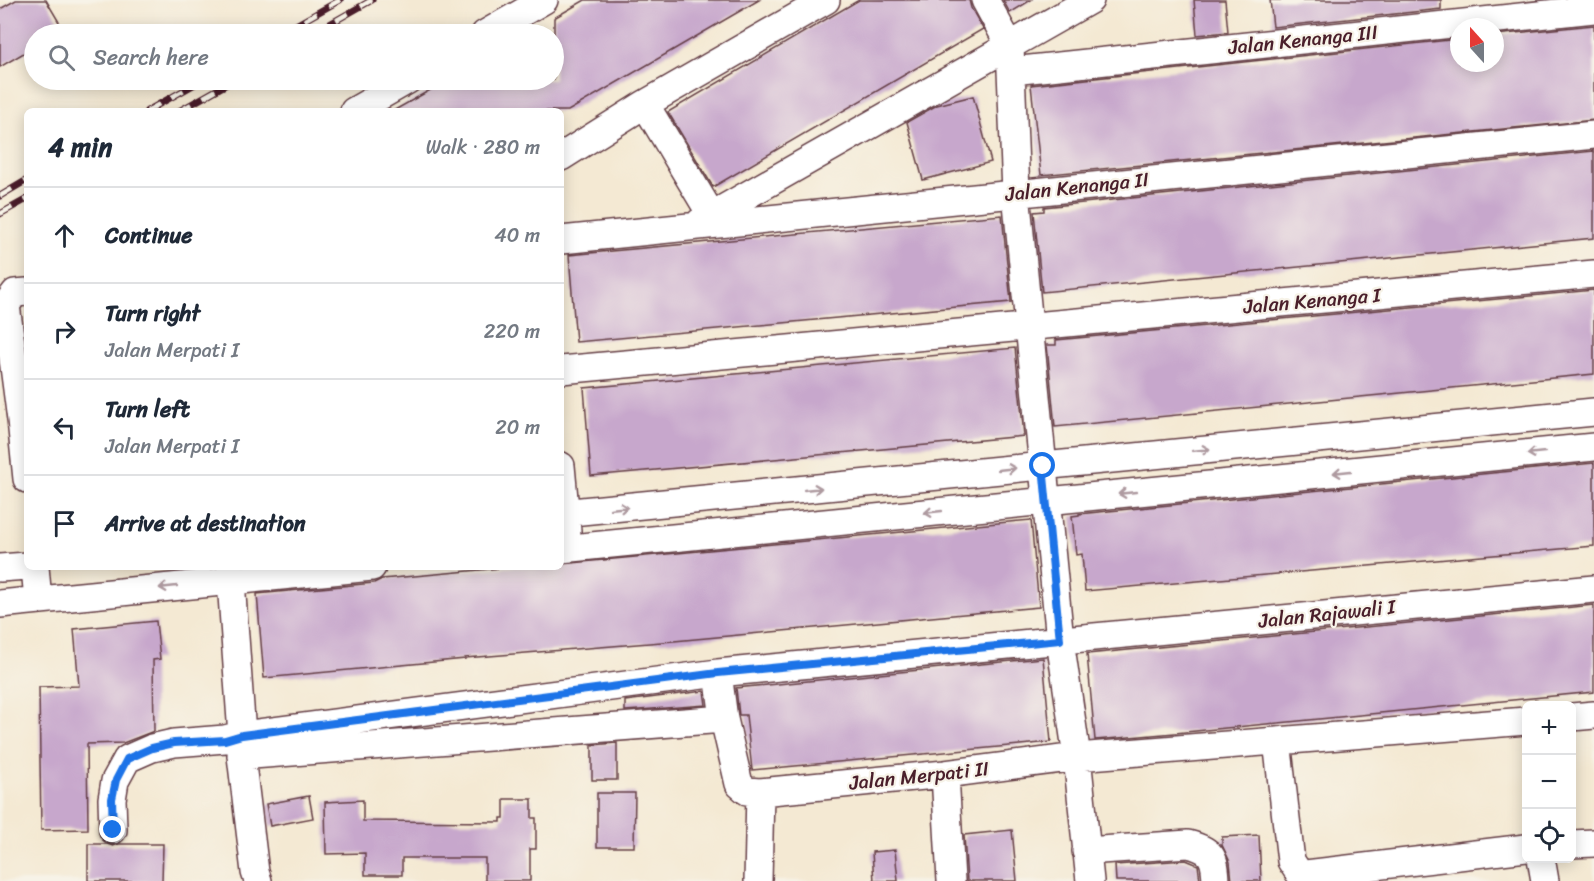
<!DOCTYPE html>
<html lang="en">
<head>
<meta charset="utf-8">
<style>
  body { margin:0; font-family:Sriracha,sans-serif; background:#f2f2f3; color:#1f2937 }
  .controls { position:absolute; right:18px; bottom:18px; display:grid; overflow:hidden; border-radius:9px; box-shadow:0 3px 15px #0003 }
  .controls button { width:54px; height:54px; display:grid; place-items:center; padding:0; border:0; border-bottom:2px solid #e0e1e3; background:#fff; color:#1f2937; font:30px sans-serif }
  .compass { position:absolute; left:1450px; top:18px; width:54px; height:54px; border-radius:50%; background:#fff; box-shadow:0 3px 15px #0003; rotate:339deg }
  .stop { position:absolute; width:18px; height:18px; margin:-14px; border:4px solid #1a73e8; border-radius:50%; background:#fff }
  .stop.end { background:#1a73e8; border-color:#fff; box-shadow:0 2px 6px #0008 }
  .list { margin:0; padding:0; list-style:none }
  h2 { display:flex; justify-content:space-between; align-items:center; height:78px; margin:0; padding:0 24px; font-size:26px }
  h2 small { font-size:20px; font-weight:400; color:#747a83 }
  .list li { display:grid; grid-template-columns:39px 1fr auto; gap:18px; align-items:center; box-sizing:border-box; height:96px; padding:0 24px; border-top:2px solid #e0e1e3 }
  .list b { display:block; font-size:22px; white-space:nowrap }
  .list p { margin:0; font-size:20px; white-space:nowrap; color:#747a83 }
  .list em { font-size:20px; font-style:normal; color:#747a83 }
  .icon { flex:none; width:33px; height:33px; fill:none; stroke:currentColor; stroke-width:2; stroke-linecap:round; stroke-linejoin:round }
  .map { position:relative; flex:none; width:1594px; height:881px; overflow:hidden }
  .search { position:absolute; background:#fff; box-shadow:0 3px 15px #0003; left:24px; top:24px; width:540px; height:66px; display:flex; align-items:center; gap:15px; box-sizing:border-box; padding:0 21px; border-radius:33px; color:#747a83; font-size:22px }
  .panel { position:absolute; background:#fff; box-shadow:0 3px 15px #0003; left:24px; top:108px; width:540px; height:462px; border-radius:9px }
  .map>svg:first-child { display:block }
  .building { fill:#c7a7cc }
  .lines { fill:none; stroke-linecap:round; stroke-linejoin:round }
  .minor-casing { stroke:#643d44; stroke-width:30 }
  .minor { stroke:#fff; stroke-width:27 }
  .rail-casing { stroke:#4a1f2b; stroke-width:7 }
  .rail { stroke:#f7f3e8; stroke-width:4.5; stroke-dasharray:14; stroke-linecap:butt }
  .oneway { stroke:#ae9aa0 }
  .route { stroke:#1a73e8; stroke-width:8 }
  .labels { text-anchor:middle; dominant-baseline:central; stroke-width:4.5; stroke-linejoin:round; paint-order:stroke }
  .street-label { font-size:20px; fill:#4a1f2b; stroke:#f7f3e8 }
</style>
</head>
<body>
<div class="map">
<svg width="1594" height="881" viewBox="0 0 1594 881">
  <rect width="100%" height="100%" fill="#f7f3e8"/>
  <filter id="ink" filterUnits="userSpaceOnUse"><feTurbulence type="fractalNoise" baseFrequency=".0167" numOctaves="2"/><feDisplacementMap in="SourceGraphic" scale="12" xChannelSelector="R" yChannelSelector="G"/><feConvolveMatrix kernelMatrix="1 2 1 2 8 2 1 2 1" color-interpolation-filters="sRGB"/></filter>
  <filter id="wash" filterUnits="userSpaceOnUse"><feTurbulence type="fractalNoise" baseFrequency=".008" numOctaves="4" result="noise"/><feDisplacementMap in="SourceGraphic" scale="24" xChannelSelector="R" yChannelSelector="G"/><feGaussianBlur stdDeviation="1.35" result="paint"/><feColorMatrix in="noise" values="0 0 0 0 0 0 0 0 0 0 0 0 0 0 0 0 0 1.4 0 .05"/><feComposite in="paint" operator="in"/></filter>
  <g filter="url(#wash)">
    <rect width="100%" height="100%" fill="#f4e9d3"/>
    <g id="blocks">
      <path class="building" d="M 16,0 L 46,0 L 66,34 L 34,34 L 34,47 L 0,67 L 0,9 Z
        M 585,0 L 759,0 L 568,111 L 393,111 L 448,80 L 554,80 L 554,18 Z
        M 859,0 L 969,0 L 971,8 L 983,29 L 713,187 L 668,112 Z
        M 1003,0 L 1031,0 L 1010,13 Z
        M 1194,0 L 1225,0 L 1228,32 L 1197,35 Z
        M 1270,0 L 1441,0 L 1441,9 L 1273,27 Z
        M 1594,25 L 1594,120 L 1041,175 L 1031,85 L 1459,39 L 1459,63 L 1495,63 L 1495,35 Z
        M 973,96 L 991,162 L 923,180 L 907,122 L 937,105 Z
        M 1594,151 L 1594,238 L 1042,292 L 1034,212 L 1044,211 L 1044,207 Z
        M 1002,215 L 1011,302 L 576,342 L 569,255 Z
        M 1594,290 L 1594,374 L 1055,427 L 1047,345 L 1056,345 L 1056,340 Z
        M 1015,348 L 1024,436 L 591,476 L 584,388 Z
        M 1594,463 L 1594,546 L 1085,591 L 1082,554 L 1076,555 L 1072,516 L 1079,515 L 1079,514 Z
        M 1031,520 L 1039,607 L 674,641 L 465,658 L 465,659 L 264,678 L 257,594 L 374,583 L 382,579 L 512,567 L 561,567 L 561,564 Z
        M 1594,605 L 1594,692 L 1175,733 L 1095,740 L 1087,654 Z
        M 156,621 L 160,659 L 153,660 L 154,731 L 123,743 L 87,744 L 88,829 L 41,830 L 39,687 L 79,686 L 74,629 Z
        M 1043,658 L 1051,742 L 752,770 L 746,715 L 739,715 L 736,688 Z
        M 704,691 L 706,705 L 625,711 L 625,701 Z
        M 617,743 L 617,780 L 592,780 L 592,745 Z
        M 597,793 L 635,793 L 634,847 L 597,847 Z
        M 309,796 L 313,818 L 270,826 L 266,804 Z
        M 504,799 L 532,799 L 532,818 L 536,818 L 536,849 L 530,849 L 530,881 L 485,881 L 485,858 L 402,858 L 402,875 L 365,875 L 365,853 L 326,854 L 325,802 L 363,800 L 363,821 L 501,822 L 501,818 L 504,818 Z
        M 1012,830 L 1017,881 L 967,881 L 964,835 Z
        M 1259,835 L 1261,881 L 1232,881 L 1230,862 L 1222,845 L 1222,837 Z
        M 88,844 L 107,844 L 113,846 L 119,844 L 163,844 L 162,881 L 88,881 Z
        M 895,850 L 898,881 L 874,881 L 872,852 Z
        M 1186,860 L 1198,865 L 1200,881 L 1116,881 L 1115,865 Z"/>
    </g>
  </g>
  <g filter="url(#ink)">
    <use href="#blocks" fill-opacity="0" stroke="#643d44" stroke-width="1.5"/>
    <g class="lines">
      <g class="minor-casing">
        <path id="minor" d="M 985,0 L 1010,46 L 1016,193 L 1060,640 L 1077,757 L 1090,881
          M 485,34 L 544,0
          M 1012,71 L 1594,9
          M 645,104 L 712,216
          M 354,111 L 408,80
          M 561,157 L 645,104 L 826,0
          M 700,222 L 1090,0
          M 561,240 L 1594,135
          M 27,292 L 15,293 L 6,305 L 21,420 L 27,479
          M 561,370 L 1594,274
          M 561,466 L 567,531
          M 561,513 L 1594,412
          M 561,549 L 1594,447
          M 35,567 L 38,600
          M 230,567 L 242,735 L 241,756 L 255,872 L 258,881
          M 0,568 L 27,566
          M 0,604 L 372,567
          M 718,673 L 724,719 L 739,784 L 747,791 L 760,792 L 758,881
          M 1572,717 L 1594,715
          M 1277,741 L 1291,861 L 1299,873 L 1306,874 L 1526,848
          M 241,756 L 724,719
          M 945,774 L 951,881
          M 760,792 L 945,774 L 1077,757 L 1526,721
          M 113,830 L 112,799 L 115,781 L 127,759 L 152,748 L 174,743 L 225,739 L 242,735 L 718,673 L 1594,589
          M 1572,844 L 1594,843
          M 1086,851 L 1188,844 C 1212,850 1215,857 1216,881
          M 1541,858 L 1545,881"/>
      </g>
      <use href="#minor" class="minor"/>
      <g class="rail-casing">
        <path id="rail" d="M 280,34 L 340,0
          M 312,34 L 372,0
          M 147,111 L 202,80
          M 179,111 L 234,80
          M 0,196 L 27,180
          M 0,214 L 27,199"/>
      </g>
      <use href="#rail" class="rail"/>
    </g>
    <defs><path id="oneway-shaft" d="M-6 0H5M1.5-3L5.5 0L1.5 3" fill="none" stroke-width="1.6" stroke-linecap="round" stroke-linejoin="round" transform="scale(1.5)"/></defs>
    <g class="oneway">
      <use href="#oneway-shaft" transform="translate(1201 450) rotate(-6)"/>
      <use href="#oneway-shaft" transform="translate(1536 453) rotate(174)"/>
      <use href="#oneway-shaft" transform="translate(1007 469) rotate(-6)"/>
      <use href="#oneway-shaft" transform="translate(1342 472) rotate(174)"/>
      <use href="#oneway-shaft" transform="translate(813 489) rotate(-6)"/>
      <use href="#oneway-shaft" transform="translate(1127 493) rotate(174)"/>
      <use href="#oneway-shaft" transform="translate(619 508) rotate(-6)"/>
      <use href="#oneway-shaft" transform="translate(933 512) rotate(174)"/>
      <use href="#oneway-shaft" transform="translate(168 587) rotate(174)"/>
    </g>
  </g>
  <g class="lines" filter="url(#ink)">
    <path class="route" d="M 113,830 L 112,799 L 116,780 L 127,759 L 152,748 L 174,743 L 225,740 L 242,735 L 718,673 L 1060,640 L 1043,466"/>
  </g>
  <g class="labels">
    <g class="street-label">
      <text transform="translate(1303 40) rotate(-6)">Jalan Kenanga III</text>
      <text transform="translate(1077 187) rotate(-6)">Jalan Kenanga II</text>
      <text transform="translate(1312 301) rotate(-5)">Jalan Kenanga I</text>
      <text transform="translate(1327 614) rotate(-6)">Jalan Rajawali I</text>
      <text transform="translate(919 776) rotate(-6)">Jalan Merpati II</text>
    </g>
  </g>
</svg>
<div class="controls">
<button>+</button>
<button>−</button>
<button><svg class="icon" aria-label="locate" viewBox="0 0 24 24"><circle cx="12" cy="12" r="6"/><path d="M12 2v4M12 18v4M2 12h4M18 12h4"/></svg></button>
</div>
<svg class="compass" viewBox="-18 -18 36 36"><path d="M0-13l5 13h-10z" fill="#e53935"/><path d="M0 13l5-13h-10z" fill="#747a83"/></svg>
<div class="stop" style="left:1043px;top:466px"></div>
<div class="stop end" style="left:113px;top:830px"></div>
<div class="search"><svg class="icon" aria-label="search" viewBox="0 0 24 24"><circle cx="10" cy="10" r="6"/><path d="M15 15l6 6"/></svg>Search here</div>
<section class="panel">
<h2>4 min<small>Walk · 280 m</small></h2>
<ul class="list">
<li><svg class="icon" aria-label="ahead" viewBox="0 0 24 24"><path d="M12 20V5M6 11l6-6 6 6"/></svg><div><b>Continue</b></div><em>40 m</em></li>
<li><svg class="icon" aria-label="right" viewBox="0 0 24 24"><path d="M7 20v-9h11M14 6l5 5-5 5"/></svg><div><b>Turn right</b><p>Jalan Merpati I</p></div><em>220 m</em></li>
<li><svg class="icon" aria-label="left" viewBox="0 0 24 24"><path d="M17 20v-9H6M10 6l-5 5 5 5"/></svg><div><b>Turn left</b><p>Jalan Merpati I</p></div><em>20 m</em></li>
<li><svg class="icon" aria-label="arrive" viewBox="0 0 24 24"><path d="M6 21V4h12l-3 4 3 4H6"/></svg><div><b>Arrive at destination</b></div></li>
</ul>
</section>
</div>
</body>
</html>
